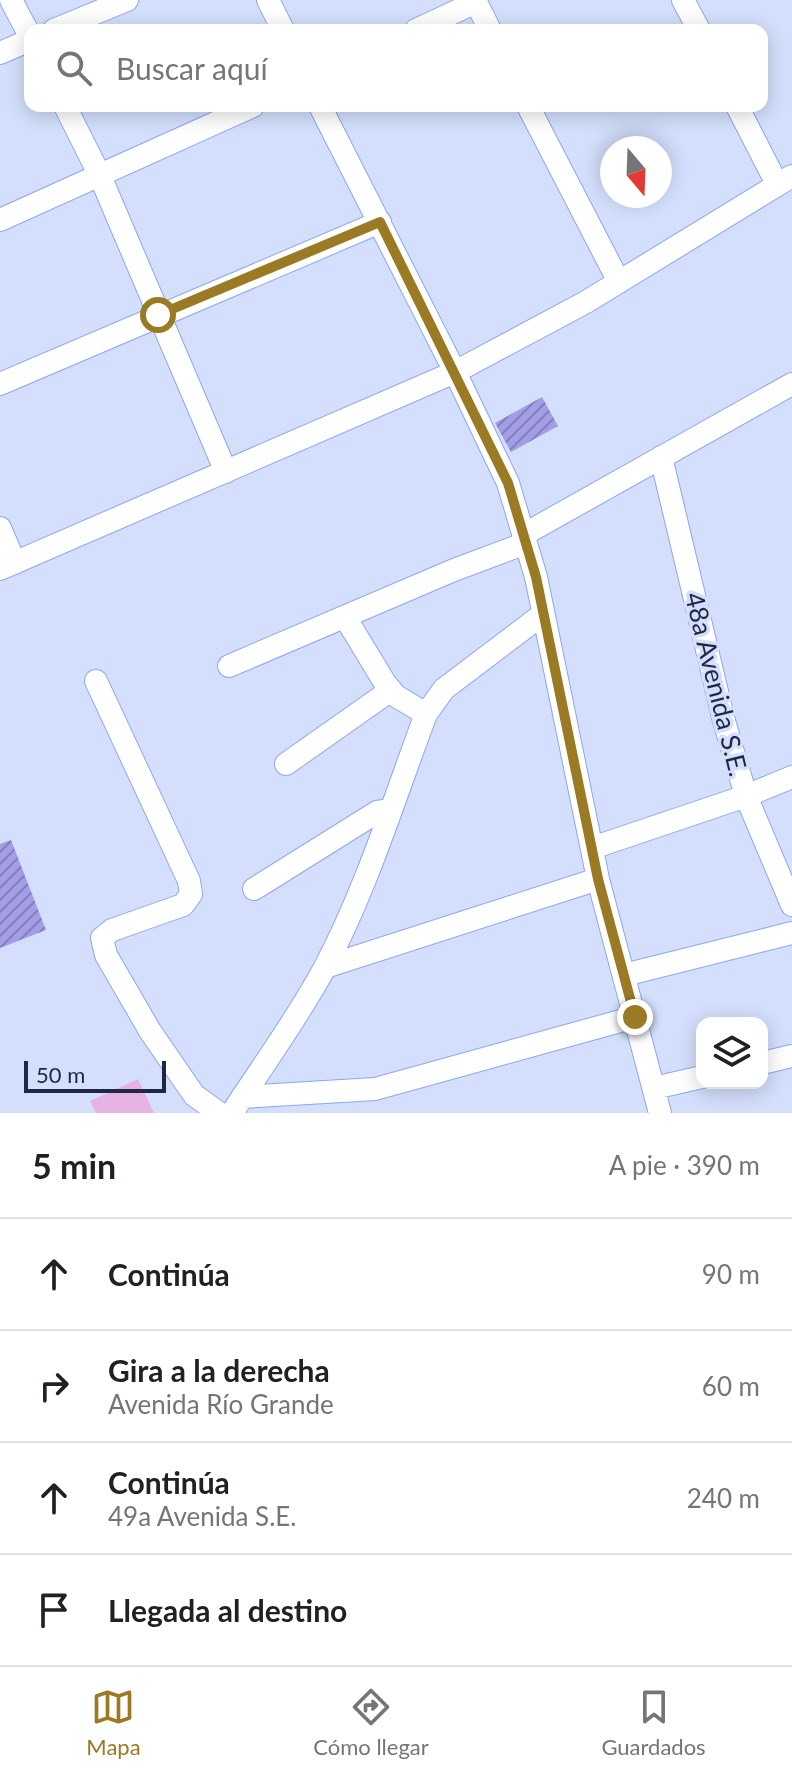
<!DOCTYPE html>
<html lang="es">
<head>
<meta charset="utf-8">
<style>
  body { margin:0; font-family:Lato,sans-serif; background:#f6f6f6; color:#202124 }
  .controls { position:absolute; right:24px; bottom:24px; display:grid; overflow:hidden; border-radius:16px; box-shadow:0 4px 20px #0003 }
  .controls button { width:72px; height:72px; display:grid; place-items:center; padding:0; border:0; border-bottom:2px solid #e0e0e0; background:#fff; color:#202124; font:40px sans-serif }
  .compass { position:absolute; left:600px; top:136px; width:72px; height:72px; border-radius:50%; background:#fff; box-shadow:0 4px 20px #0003; rotate:161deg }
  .scale { position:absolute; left:24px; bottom:20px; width:142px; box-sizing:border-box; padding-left:8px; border:4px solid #1e2842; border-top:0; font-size:22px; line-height:28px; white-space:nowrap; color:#1e2842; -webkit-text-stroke:6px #d3dffc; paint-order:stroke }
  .stop { position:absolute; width:24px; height:24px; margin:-18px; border:6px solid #9a7a23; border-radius:50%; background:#fff }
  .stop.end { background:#9a7a23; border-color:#fff; box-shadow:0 2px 8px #0008 }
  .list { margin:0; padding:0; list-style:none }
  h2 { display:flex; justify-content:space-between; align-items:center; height:104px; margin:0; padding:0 32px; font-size:34px }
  h2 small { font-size:26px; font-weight:400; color:#757577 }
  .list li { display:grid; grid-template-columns:52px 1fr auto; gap:24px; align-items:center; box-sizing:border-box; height:112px; padding:0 32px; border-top:2px solid #e0e0e0 }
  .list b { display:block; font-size:30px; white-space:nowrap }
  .list p { margin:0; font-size:26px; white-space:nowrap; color:#757577 }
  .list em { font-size:26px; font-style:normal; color:#757577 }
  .icon { flex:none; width:44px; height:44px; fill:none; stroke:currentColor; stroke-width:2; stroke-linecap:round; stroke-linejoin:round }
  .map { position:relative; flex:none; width:792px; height:1113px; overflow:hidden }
  .search { position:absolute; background:#fff; box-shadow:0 4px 20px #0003; left:24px; right:24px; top:24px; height:88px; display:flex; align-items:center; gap:20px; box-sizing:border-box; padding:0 28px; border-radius:16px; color:#757577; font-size:30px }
  .sheet { height:552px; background:#fff }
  nav { display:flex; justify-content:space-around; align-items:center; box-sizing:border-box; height:112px; border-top:2px solid #e0e0e0; background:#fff; font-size:22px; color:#757577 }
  nav a { display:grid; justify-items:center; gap:4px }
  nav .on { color:#9a7a23 }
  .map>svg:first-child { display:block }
  .green { fill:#e6b2e4 }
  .building { fill:url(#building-hatch) }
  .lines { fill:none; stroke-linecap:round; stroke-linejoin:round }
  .minor-casing { stroke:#8da7eb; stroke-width:24 }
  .minor { stroke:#fff; stroke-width:22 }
  .route { stroke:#9a7a23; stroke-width:10 }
  .labels { text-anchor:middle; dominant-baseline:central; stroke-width:7; stroke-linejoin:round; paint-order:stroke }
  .street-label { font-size:26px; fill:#1e2842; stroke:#d3dffc }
</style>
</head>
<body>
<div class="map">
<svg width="792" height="1113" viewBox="0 0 792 1113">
  <defs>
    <pattern id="building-hatch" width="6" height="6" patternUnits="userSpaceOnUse" patternTransform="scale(2)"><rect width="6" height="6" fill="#a39de5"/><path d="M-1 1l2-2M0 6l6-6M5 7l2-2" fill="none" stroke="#8480bb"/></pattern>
  </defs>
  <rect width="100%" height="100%" fill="#d3dffc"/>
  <path class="green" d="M 138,1079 L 154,1113 L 96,1113 L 90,1101 Z"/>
  <path class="building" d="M 542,397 L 558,426 L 511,452 L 495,423 Z
    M 11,840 L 46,930 L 0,948 L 0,844 Z"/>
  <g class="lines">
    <g class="minor-casing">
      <path id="minor" d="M 11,0 L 30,36
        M 268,0 L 283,30
        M 475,0 L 490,30
        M 683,0 L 699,30
        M 54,30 L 127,0
        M 416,30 L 476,2
        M 0,53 L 30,40
        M 65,106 L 100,176 L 226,472
        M 320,106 L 455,372 L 508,483 L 536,577 L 598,879 L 660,1113
        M 528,106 L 619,282
        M 737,106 L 777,184
        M 0,220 L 253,106
        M 0,384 L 380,222
        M 661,457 L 724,721 L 746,796 L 792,905
        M 0,528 L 15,563
        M 523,535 L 792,384
        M 0,569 L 455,372 L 586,302 L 792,176
        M 345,617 L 385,683 L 396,696 L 426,714
        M 229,666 L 454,570 L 526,543
        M 96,681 L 189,881 L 191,894 L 183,905 L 112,930 L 102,938 L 106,955 L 150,1031 L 194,1095 L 219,1113
        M 286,764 L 391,690
        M 592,848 L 746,796 L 792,777
        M 254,889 L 377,812 L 391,810
        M 325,967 L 598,879
        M 624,975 L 792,933
        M 762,1063 L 792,1056
        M 654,1088 L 702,1077
        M 242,1097 L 375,1089 L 635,1017
        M 232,1113 C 263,1065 297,1019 324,969 C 367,888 394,799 426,714 L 444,689 L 543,614"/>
    </g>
    <use href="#minor" class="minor"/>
  </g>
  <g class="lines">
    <path class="route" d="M 158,315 L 380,222 L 508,483 L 536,577 L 598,879 L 635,1017"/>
  </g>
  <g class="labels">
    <g class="street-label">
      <text transform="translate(717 684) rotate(76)">48a Avenida S.E.</text>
    </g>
  </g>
</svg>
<div class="controls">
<button><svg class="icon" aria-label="layers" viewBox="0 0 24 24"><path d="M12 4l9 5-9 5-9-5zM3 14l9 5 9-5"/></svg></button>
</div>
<svg class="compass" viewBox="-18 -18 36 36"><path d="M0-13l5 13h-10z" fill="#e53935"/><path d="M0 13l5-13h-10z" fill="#757577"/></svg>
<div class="scale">50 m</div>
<div class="stop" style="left:158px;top:315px"></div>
<div class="stop end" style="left:635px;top:1017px"></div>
<div class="search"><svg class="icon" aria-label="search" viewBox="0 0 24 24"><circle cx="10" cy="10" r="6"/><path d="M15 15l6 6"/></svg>Buscar aquí</div>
</div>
<section class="sheet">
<h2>5 min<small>A pie · 390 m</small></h2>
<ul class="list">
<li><svg class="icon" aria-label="ahead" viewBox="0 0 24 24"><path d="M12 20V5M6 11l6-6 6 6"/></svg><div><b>Continúa</b></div><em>90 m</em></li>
<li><svg class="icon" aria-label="right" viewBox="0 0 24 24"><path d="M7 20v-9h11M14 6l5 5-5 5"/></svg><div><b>Gira a la derecha</b><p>Avenida Río Grande</p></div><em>60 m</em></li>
<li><svg class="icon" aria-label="ahead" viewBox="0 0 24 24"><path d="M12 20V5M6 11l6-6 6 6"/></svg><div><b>Continúa</b><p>49a Avenida S.E.</p></div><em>240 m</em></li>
<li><svg class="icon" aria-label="arrive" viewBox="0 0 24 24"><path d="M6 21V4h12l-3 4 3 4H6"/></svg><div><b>Llegada al destino</b></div></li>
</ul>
</section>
<nav>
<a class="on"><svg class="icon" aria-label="map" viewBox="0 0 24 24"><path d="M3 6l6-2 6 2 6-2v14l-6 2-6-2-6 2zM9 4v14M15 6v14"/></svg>Mapa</a>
<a><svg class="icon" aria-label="directions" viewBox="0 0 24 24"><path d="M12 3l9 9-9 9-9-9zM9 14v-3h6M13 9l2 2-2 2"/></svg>Cómo llegar</a>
<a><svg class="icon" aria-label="saved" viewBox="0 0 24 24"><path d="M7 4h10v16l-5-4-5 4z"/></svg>Guardados</a>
</nav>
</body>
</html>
